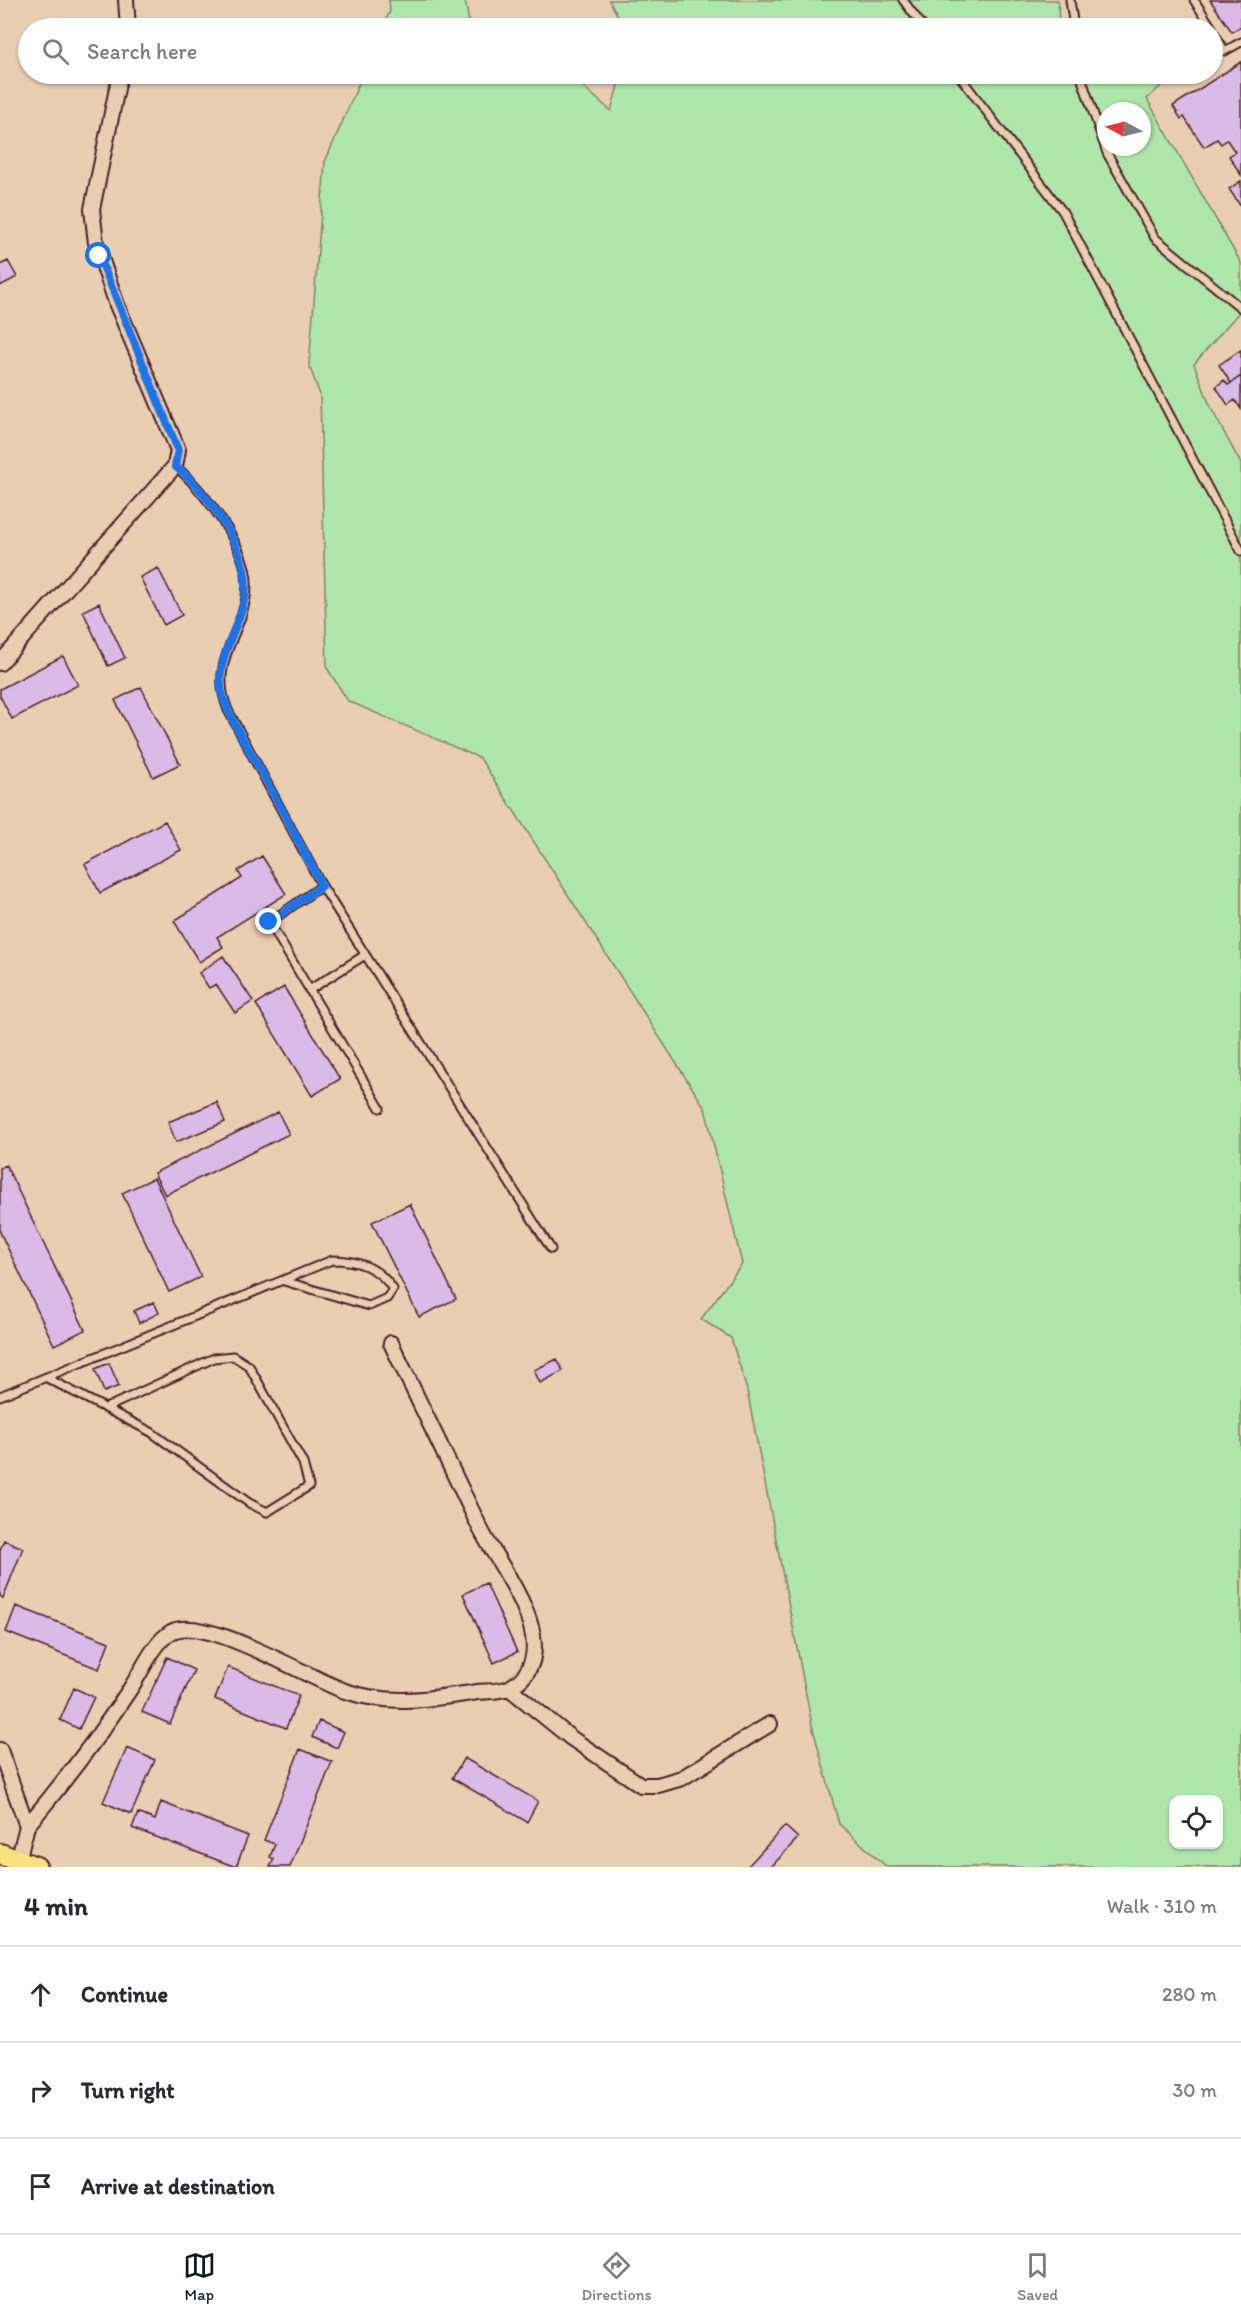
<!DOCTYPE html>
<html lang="en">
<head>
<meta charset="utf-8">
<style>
  body { margin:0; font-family:Itim,sans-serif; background:#f7f7f7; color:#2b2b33 }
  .controls { position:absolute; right:18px; bottom:18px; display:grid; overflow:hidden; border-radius:12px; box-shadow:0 2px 4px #0004 }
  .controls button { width:54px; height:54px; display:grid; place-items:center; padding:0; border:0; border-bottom:2px solid #e1e1e2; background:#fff; color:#2b2b33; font:30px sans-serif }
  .compass { position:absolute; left:1097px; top:102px; width:54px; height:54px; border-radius:50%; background:#fff; box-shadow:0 2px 4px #0004; rotate:277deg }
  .stop { position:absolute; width:18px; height:18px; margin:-14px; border:4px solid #1a73e8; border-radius:50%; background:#fff }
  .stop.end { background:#1a73e8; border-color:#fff; box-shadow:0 2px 6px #0008 }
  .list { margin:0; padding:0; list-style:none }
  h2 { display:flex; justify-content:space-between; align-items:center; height:78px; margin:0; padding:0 24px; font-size:26px }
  h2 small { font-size:20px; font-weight:400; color:#7c7c81 }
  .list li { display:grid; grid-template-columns:39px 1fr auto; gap:18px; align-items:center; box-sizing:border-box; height:96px; padding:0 24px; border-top:2px solid #e1e1e2 }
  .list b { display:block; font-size:22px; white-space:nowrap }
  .list em { font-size:20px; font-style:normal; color:#7c7c81 }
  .icon { flex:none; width:33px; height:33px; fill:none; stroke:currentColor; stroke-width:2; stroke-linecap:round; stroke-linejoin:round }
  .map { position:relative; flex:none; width:1241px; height:1867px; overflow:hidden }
  .search { position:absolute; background:#fff; box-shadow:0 2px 4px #0004; left:18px; right:18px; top:18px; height:66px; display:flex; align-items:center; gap:15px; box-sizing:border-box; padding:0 21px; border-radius:33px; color:#7c7c81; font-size:22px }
  .sheet { height:366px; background:#fff }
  nav { display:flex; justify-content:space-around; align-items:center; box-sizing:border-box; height:84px; border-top:2px solid #e1e1e2; background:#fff; font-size:16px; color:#7c7c81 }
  nav a { display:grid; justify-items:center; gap:3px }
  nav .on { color:#111827 }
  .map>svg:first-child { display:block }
  .green { fill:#afe7ab; stroke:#7c836b; stroke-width:1.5; fill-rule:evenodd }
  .building { fill:#dabae6; stroke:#4a1f2b; stroke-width:1.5 }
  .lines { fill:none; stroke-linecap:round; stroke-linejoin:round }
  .lane-casing { stroke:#4a1f2b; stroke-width:11 }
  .street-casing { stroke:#4a1f2b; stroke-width:18 }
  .primary-casing { stroke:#4a1f2b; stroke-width:24 }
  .lane { stroke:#e9ceb1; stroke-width:7 }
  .street { stroke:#e9ceb1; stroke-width:14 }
  .primary { stroke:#fae180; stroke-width:20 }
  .route { stroke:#1a73e8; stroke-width:8 }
</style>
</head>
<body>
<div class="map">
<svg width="1241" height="1867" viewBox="0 0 1241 1867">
  <rect width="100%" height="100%" fill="#e9ceb1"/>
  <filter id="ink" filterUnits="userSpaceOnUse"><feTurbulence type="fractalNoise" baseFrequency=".0167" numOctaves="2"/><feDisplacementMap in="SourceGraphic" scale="12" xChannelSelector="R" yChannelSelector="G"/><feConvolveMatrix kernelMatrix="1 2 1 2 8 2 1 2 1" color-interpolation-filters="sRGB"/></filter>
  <g filter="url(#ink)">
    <path class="green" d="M 389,0 L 465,0 L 470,28 L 382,28 L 390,11 Z
      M 609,0 L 1058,0 L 1059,28 L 625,28 Z
      M 363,74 L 562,74 L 573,78 L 611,111 L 621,74 L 1174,74 L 1147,99 L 1241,263 L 1241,310 L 1194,364 L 1211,408 L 1241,464 L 1241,1867 L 887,1867 L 839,1824 L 812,1725 L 747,1390 L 731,1338 L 701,1319 L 742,1264 L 705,1108 L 480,758 L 348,701 L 327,668 L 320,395 L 309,365 L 325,162 ZM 1106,111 L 1142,111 L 1142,147 L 1106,147 ZM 1174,1800 L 1218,1800 L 1218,1844 L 1174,1844 Z"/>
    <path class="building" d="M 1210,0 L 1241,0 L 1241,26 L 1232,32 Z
      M 1241,62 L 1241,175 L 1229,156 L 1235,152 L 1227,140 L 1221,144 L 1217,139 L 1204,147 L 1184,117 L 1181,119 L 1173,106 Z
      M 1241,181 L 1241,207 L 1229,189 Z
      M 8,261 L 17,277 L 0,286 L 0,265 Z
      M 1241,350 L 1241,376 L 1231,383 L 1219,365 Z
      M 1241,376 L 1241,409 L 1235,400 L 1228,405 L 1216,387 L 1224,380 L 1228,385 Z
      M 158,568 L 182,615 L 164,625 L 140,577 Z
      M 99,603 L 125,658 L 108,666 L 83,611 Z
      M 63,656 L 78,685 L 12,719 L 0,696 L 0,689 Z
      M 141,687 L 180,764 L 153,777 L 115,700 Z
      M 165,821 L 181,850 L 100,893 L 85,864 Z
      M 262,856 L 286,894 L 217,937 L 223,947 L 199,962 L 174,921 L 242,878 L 238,871 Z
      M 223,956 L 253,1001 L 235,1013 L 216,984 L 209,988 L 199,973 Z
      M 284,987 L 340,1079 L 312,1096 L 256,1004 Z
      M 217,1102 L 225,1122 L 176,1142 L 168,1122 Z
      M 278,1112 L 289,1134 L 165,1195 L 154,1173 Z
      M 6,1165 L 85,1330 L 54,1345 L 0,1232 L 0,1168 Z
      M 154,1178 L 201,1277 L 169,1292 L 122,1193 Z
      M 410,1204 L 456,1299 L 419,1317 L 372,1222 Z
      M 154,1302 L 159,1313 L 139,1323 L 134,1311 Z
      M 557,1359 L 563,1371 L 540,1383 L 534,1370 Z
      M 109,1363 L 119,1386 L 104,1392 L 95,1369 Z
      M 4,1540 L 23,1548 L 3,1598 L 0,1596 L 0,1550 Z
      M 486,1583 L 517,1652 L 494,1663 L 463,1594 Z
      M 16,1606 L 109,1642 L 99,1669 L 6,1632 Z
      M 167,1657 L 194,1670 L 170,1724 L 142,1712 Z
      M 228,1667 L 299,1696 L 286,1728 L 215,1699 Z
      M 74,1688 L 94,1697 L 79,1729 L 60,1720 Z
      M 319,1721 L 344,1732 L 337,1748 L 312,1737 Z
      M 127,1748 L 155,1760 L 131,1814 L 103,1802 Z
      M 300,1749 L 332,1762 L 290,1867 L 270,1867 L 274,1859 L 270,1857 L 275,1844 L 264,1840 Z
      M 464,1758 L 538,1801 L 527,1822 L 452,1778 Z
      M 161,1802 L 248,1836 L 236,1867 L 132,1828 L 138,1813 L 155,1820 Z
      M 785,1826 L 798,1838 L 771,1867 L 747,1867 Z"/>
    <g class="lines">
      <g class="lane-casing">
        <path id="lane" d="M 903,0 L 924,28
          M 1070,0 L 1074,28
          M 1194,0 L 1212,28
          M 1212,30 L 1225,51 L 1241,42
          M 958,74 L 1063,212 L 1241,551
          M 1080,74 L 1107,153 L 1155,238 L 1241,308
          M 175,466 C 202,488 249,549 247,586 C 246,632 207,660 228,710 L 322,886 L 551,1249
          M 322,886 L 269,922 L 380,1108
          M 309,990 L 365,955
          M 47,1378 L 151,1432 L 249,1503 L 267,1512 L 309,1486 L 303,1463 L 249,1366 L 233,1356 L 214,1358 L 106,1408
          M 0,1396 L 332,1260 C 358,1260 378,1267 393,1289 L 387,1298 L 369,1306 L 284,1281"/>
      </g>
      <g class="street-casing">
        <path id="street" d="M 126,0 L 128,28
          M 0,663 L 175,466 L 178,450 L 117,305 L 96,243 L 92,209 L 120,74
          M 509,1688 L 571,1738 L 641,1785 L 658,1785 L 682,1778 L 770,1724
          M 0,1750 L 27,1826 L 18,1861
          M 27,1826 C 63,1783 97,1739 128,1692 C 141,1674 152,1644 171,1632 C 203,1613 310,1679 345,1691 C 389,1706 433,1699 477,1692 C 487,1691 502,1692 511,1687 C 569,1651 501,1570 481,1530 C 451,1468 421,1406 391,1343"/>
      </g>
      <g class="primary-casing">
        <path id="primary" d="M 0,1854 L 36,1867"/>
      </g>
      <use href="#lane" class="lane"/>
      <use href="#street" class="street"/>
      <use href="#primary" class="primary"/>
    </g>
  </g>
  <g class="lines" filter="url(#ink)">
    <path class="route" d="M 99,256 L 178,450 L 175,466 C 209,493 258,560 243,606 C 235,634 213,667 223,697 C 231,721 246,744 258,766 C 280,806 301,846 322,886 L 269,922"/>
  </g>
</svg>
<div class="controls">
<button><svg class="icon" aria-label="locate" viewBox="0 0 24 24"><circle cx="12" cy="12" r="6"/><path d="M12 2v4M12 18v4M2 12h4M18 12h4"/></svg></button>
</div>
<svg class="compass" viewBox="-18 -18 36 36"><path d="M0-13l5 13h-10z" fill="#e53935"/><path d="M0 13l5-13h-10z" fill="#7c7c81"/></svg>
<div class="stop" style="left:99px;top:256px"></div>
<div class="stop end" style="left:269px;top:922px"></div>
<div class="search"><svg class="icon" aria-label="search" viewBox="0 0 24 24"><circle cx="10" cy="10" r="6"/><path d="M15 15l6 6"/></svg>Search here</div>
</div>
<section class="sheet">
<h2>4 min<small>Walk · 310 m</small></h2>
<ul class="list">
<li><svg class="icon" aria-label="ahead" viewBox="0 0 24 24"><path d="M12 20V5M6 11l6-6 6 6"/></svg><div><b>Continue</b></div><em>280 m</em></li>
<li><svg class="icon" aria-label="right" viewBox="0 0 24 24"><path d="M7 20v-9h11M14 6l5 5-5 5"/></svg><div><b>Turn right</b></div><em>30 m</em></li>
<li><svg class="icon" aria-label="arrive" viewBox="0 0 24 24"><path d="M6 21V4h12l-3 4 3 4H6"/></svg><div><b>Arrive at destination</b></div></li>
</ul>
</section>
<nav>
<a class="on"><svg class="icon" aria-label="map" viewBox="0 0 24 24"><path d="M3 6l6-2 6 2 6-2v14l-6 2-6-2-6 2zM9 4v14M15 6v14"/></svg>Map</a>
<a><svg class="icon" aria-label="directions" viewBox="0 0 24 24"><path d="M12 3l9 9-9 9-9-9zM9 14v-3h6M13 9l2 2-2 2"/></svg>Directions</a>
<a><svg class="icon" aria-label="saved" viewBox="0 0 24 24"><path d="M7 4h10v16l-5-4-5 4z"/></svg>Saved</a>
</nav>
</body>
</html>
